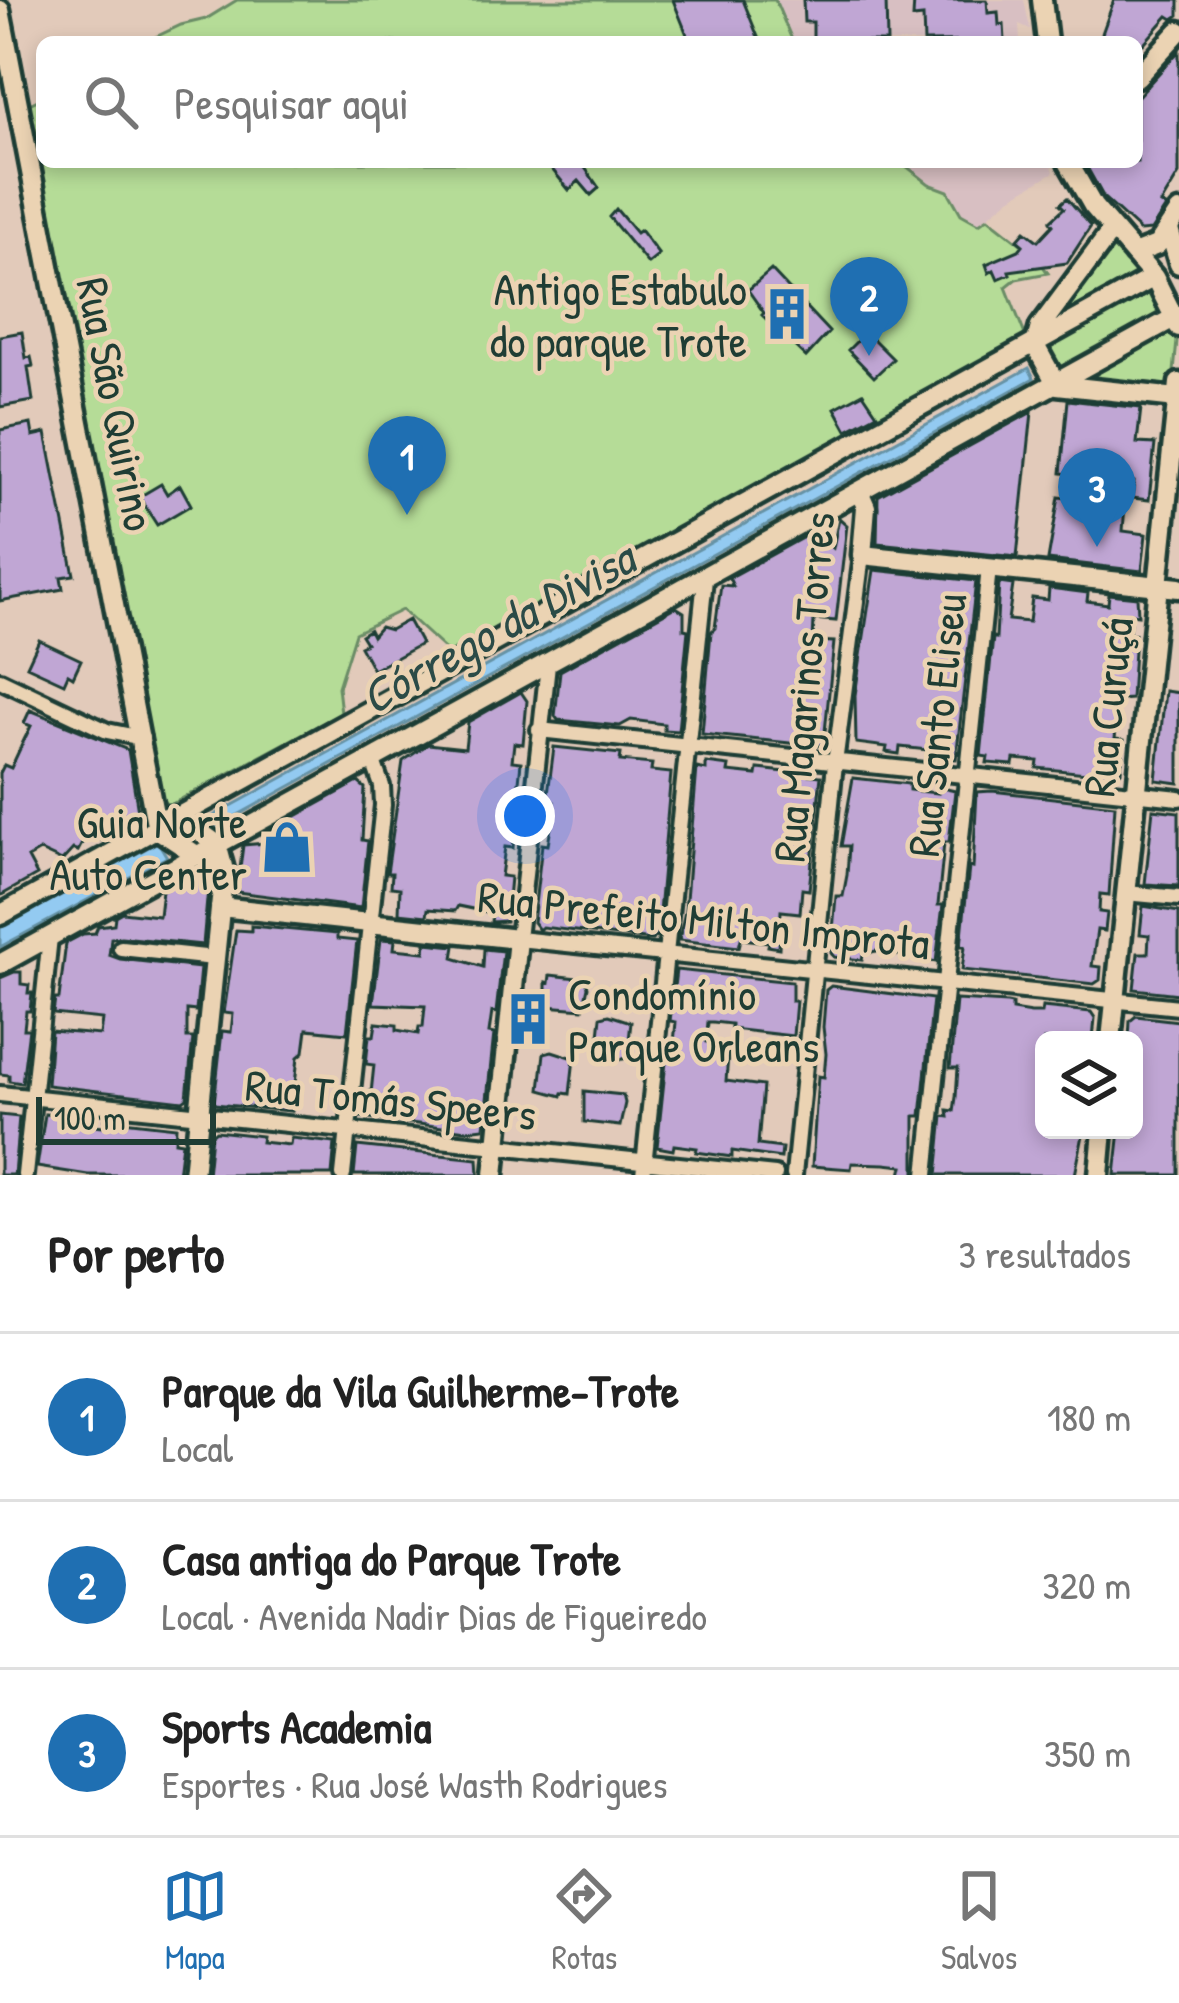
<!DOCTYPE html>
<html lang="pt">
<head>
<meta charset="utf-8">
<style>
  body { margin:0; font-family:"Patrick Hand",sans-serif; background:#f6f6f6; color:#222 }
  .controls { position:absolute; right:36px; bottom:36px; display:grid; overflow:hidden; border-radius:18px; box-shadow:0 6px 18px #0003 }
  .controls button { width:108px; height:108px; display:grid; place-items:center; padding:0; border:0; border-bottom:3px solid #e0e0e0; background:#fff; color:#222; font:60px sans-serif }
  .scale { position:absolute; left:36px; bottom:30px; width:180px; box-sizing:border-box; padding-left:12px; border:6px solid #1f3d34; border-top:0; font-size:33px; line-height:42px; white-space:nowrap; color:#1f3d34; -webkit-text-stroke:9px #ebd3b3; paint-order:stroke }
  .you { position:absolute; left:525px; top:816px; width:42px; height:42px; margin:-30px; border:9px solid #fff; border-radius:50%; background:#1a73e8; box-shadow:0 0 0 18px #1a73e833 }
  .badge { display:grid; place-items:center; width:78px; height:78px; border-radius:50%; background:#1f6fb2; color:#fff; font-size:39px; font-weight:700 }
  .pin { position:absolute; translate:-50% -99px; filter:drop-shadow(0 3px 6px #0008) }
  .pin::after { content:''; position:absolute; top:63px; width:42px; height:36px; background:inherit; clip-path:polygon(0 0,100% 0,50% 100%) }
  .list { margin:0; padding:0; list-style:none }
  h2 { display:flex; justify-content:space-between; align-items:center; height:156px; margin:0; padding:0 48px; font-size:51px }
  h2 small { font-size:39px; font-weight:400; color:#767676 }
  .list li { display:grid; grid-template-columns:78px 1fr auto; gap:36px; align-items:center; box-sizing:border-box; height:168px; padding:0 48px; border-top:3px solid #e0e0e0 }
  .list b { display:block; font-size:45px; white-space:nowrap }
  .list p { margin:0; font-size:39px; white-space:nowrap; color:#767676 }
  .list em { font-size:39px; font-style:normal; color:#767676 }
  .icon { flex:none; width:66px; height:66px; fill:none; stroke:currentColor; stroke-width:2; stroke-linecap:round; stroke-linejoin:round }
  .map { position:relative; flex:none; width:1179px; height:1175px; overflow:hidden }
  .search { position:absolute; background:#fff; box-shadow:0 6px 18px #0003; left:36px; right:36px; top:36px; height:132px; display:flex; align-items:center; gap:30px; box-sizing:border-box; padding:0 42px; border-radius:18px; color:#767676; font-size:45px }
  .sheet { height:660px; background:#fff }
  nav { display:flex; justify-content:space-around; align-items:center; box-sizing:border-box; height:168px; border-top:3px solid #e0e0e0; background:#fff; font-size:33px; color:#767676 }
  nav a { display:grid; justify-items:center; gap:6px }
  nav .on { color:#1f6fb2 }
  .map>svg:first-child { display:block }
  .built { fill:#d8bfc2 }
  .green { fill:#b5dc97; stroke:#6a8c66; stroke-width:3 }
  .water { fill:#93caf1; stroke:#6592a5; stroke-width:3 }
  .building { fill:#c0a6d4; stroke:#1f3d34; stroke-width:3 }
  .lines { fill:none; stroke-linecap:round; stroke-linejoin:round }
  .street-casing { stroke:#1f3d34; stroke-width:22 }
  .secondary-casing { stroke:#1f3d34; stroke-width:27 }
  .street { stroke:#ebd3b3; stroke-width:14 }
  .secondary { stroke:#ebd3b3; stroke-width:18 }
  .labels { text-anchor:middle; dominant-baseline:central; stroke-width:9; stroke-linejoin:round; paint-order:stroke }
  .poi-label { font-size:45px; fill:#1f3d34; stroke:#ebd3b3; text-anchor:end }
  .street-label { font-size:45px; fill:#1f3d34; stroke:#ebd3b3 }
  .water-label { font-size:48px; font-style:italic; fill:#2b4b47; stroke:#ebd3b3 }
</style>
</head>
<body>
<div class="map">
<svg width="1179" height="1175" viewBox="0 0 1179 1175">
  <rect width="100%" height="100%" fill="#e2caba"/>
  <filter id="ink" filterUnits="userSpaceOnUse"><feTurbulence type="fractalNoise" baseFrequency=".00833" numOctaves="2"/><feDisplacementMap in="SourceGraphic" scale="24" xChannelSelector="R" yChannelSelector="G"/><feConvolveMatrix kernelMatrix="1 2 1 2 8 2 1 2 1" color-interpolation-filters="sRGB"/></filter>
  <g filter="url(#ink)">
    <path class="built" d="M 775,0 L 1024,0 L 1030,29 L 1019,24 L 1020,42 L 793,42 Z
      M 902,162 L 1050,162 L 1054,172 L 1010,198 L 979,224 L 960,214 L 948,191 L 929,184 Z"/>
    <path class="green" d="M 237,0 L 775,0 L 793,42 L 145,42 L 181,25 L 206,19 Z
      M 42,98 L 42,162 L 901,162 L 929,184 L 948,191 L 961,214 L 979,224 L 988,218 L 1035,255 L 1048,273 L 1016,279 L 1006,287 L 1027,340 L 452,656 L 402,610 L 355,633 L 338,687 L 341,713 L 168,806 L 159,796 L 25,106 Z
      M 1113,237 L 1163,301 L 1177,341 L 1172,393 L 1058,376 L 1042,346 L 1044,334 Z"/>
    <path class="water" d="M 1029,368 L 1034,378 L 218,826 L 213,816 Z
      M 158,842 L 167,857 L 0,947 L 0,927 Z"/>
    <path class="building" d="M 673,0 L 743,0 L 760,42 L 690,42 Z
      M 803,0 L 886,0 L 887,42 L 813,42 L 813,22 L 804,22 Z
      M 914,0 L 987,0 L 988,13 L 998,12 L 999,25 L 1004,24 L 1005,41 L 924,42 L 923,17 L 913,18 Z
      M 1114,0 L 1179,0 L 1179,15 L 1173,19 L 1168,16 L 1137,51 L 1137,42 L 1099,42 Z
      M 1179,51 L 1179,174 L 1161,204 L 1166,207 L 1151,230 L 1140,231 L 1104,198 L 1084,162 L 1137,162 L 1137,97 Z
      M 546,162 L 581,162 L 599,188 L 591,195 L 579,181 L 569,190 Z
      M 1067,198 L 1091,226 L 1067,263 L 1009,271 L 1010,274 L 998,279 L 994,270 L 989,273 L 986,264 L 1019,250 L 1023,245 L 1017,240 L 1025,231 L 1038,241 L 1053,225 L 1050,221 L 1064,208 L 1060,204 Z
      M 616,209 L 636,233 L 640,230 L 659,255 L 648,264 L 609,217 Z
      M 771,270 L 829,332 L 806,357 L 762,315 L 764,313 L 748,290 Z
      M 22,332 L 26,358 L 31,357 L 33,366 L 28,367 L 33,401 L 0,407 L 0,336 Z
      M 866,332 L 893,359 L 874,377 L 848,350 Z
      M 863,393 L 877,414 L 847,430 L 835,408 Z
      M 1068,400 L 1141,408 L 1137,443 L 1155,444 L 1149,500 L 1132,498 L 1134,482 L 1061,473 Z
      M 1032,412 L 1017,557 L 877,543 L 878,496 Z
      M 31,424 L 33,436 L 46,433 L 74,575 L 61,577 L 63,589 L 0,601 L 0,430 Z
      M 161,484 L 167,494 L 180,485 L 191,505 L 157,525 L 139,497 Z
      M 1059,497 L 1125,505 L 1123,531 L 1146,534 L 1142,571 L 1048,560 Z
      M 839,518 L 847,525 L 836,621 L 814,619 L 813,641 L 834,642 L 824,742 L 819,746 L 702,734 L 711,632 L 715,628 L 721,585 L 733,586 L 729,578 L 813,532 L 833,548 Z
      M 874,570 L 976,581 L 956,759 L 928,757 L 928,750 L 900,747 L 899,754 L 886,752 L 887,747 L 856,743 L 855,695 Z
      M 999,583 L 1013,585 L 1008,620 L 1029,622 L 1032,598 L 1048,600 L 1049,588 L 1088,593 L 1087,601 L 1108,604 L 1109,594 L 1137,597 L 1138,615 L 1131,614 L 1129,633 L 1135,634 L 1131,699 L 1119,700 L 1115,739 L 1124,740 L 1121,771 L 1116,776 L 1037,768 L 1038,761 L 1014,759 L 1013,765 L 987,763 L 988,757 L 981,756 L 993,637 L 996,638 Z
      M 676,607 L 684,612 L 684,629 L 688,630 L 678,731 L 664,730 L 664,724 L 631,720 L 620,726 L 558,720 L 555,716 L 560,671 Z
      M 408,620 L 421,644 L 373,670 L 360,646 L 366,643 L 361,635 L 369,630 L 372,636 L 380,627 L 390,630 Z
      M 39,640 L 81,660 L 73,677 L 68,674 L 64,683 L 27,666 Z
      M 1165,691 L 1179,693 L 1179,783 L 1156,780 Z
      M 521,692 L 527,701 L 523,744 L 514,743 L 512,761 L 521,762 L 518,792 L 513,791 L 509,805 L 509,827 L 515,828 L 513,848 L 505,847 L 501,876 L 510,877 L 506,921 L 491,922 L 492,913 L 458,906 L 455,911 L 428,909 L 427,916 L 399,913 L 400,888 L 391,887 L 392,873 L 387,873 L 403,761 L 428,744 L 465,748 L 468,722 Z
      M 30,710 L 128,750 L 138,811 L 131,824 L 112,816 L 101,840 L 87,834 L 78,851 L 73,849 L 62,861 L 40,851 L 28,858 L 37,875 L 0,896 L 0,773 L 4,765 L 11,768 L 24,740 L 31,726 L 24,723 Z
      M 554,747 L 621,754 L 620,761 L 652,764 L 651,771 L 671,773 L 657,936 L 652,940 L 542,927 L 539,930 L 533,922 L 542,844 L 548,845 L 553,815 L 554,802 L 547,801 Z
      M 706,763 L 729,766 L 728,772 L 757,775 L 758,769 L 821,776 L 809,890 L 802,889 L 800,913 L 781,911 L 779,948 L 768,946 L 769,942 L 741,939 L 739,947 L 679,940 L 685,911 L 697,768 L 706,770 Z
      M 853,778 L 909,784 L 909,790 L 918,791 L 938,793 L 938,787 L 955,791 L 949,842 L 944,842 L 943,854 L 938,905 L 943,905 L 936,962 L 876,951 L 863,954 L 862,960 L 834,957 L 831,953 L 836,896 L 843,896 L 847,875 L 849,846 L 841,846 Z
      M 358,782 L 365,788 L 362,840 L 368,841 L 361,908 L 237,892 L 243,845 L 266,843 L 269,831 Z
      M 992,791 L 1115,805 L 1109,895 L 1100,894 L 1099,912 L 1107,913 L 1105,931 L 1097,930 L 1092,966 L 1101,967 L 1100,980 L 1094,984 L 962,970 L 965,946 L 961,946 L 969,867 L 973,868 L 977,792 Z
      M 1153,809 L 1179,812 L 1179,886 L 1145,884 Z
      M 199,870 L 209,877 L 203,945 L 121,937 L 111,938 L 110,948 L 109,955 L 120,959 L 200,968 L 196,1011 L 187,1010 L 187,1038 L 193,1038 L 187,1098 L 183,1101 L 47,1085 L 51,1031 L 100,1035 L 102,1019 L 53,1014 L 55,999 L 59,999 L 66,943 L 83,934 L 95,933 L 98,926 L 114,924 L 115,916 L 122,912 L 159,916 L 162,890 Z
      M 1143,906 L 1179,912 L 1179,994 L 1134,989 L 1138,953 L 1148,953 L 1149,935 L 1140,934 Z
      M 251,926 L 337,934 L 337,939 L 357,941 L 347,1033 L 307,1029 L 304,1052 L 298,1057 L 292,1111 L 214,1104 L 222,1031 L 231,1032 L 233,1014 L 224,1013 L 236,930 L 251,931 Z
      M 381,939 L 395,940 L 394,949 L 425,952 L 426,943 L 455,946 L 453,958 L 483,967 L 484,949 L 503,951 L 496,1013 L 492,1012 L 489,1033 L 494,1034 L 484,1128 L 467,1130 L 361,1117 L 363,1097 L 371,1093 L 374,1065 L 366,1064 L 369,1036 L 374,1036 L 376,1023 L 397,1025 L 397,1030 L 418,1034 L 419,1027 L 423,1027 L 425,1006 L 373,1004 Z
      M 676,970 L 792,982 L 792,1001 L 796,1001 L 793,1036 L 731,1029 L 731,1024 L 713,1022 L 708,1022 L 706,1042 L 729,1044 L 726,1081 L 763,1086 L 758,1145 L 782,1148 L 781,1158 L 732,1151 L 732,1157 L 696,1152 L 697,1148 L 674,1145 L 673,1150 L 657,1147 L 667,1052 L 673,1053 L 676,1022 L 670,1021 Z
      M 14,972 L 21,972 L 21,984 L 29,985 L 28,993 L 32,993 L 30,1011 L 26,1011 L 24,1029 L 29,1029 L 22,1083 L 9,1081 L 9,1075 L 0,1074 L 0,978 Z
      M 550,975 L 586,979 L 588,987 L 583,1009 L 546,1006 L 546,982 L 549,983 Z
      M 831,986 L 933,999 L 921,1116 L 915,1116 L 915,1175 L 901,1175 L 903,1166 L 885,1164 L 852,1163 L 851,1169 L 812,1166 L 818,1076 L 824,1077 L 826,1054 L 823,1027 L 826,990 Z
      M 956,1000 L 1007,1003 L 1012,1004 L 1012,1010 L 1031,1013 L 1041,1013 L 1042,1007 L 1091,1012 L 1095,1018 L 1093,1040 L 1044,1040 L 1044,1130 L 1084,1130 L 1075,1175 L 937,1175 L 943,1116 L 949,1117 L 948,1110 L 954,1111 L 956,1097 L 958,1068 L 950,1068 Z
      M 609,1015 L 631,1022 L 627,1058 L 619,1060 L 597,1054 L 601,1017 Z
      M 1136,1016 L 1179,1021 L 1179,1175 L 1115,1175 L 1120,1130 L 1134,1130 L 1134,1040 L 1129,1040 L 1130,1021 Z
      M 552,1051 L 574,1058 L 570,1094 L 563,1093 L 562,1096 L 540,1090 L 544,1053 Z
      M 584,1091 L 623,1095 L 625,1103 L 620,1126 L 584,1122 Z
      M 45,1114 L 84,1118 L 84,1124 L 104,1126 L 105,1119 L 176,1127 L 175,1141 L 182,1142 L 178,1175 L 88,1175 L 37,1167 Z
      M 0,1115 L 19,1117 L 14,1175 L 0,1175 Z
      M 216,1131 L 262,1136 L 261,1142 L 290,1145 L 291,1138 L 335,1143 L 332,1175 L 207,1175 L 211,1135 Z
      M 357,1146 L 478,1159 L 479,1175 L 354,1175 Z"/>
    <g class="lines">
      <g class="street-casing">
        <path id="street" d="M 548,665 L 518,939 L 1179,1007
          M 0,680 L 107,731 L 142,738
          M 539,730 L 1179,798
          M 1126,893 L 1179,898
          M 121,948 L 214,958
          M 0,1094 L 775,1175
          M 25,1175 L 50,937
          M 343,1175 L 383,805 L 382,786 L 373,761
          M 643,1175 L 705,579
          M 794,1175 L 835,763 L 862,555
          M 926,1175 L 989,568"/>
      </g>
      <g class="secondary-casing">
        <path id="secondary" d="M 1042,0 L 1047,42
          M 0,10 L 157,829 L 198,856 L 219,859
          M 1137,77 L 1179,31
          M 1068,162 L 1093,206 L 1154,277 L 1179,327
          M 1169,229 L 1179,264
          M 1112,230 L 1040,327 L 1035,345 L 1057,385 L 1177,398
          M 1134,254 L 1157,245 L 1179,212
          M 860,493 L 866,507 L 862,555 L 1179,588
          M 168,816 L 179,817 L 217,844 L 224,870 L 193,1175
          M 220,907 L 518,939 L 494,1175
          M 0,915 L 1154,277
          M 0,964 L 1179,315
          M 1111,1040 L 1179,383
          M 1099,1175 L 1103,1130"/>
      </g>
      <use href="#street" class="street"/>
      <use href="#secondary" class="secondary"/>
    </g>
  </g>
  <defs>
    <g id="building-bare" transform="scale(4.14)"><path d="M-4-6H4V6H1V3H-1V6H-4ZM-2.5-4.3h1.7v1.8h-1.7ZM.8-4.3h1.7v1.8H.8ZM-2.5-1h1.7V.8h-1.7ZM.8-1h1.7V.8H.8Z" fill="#1f6fb2" stroke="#ebd3b3" stroke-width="2.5" paint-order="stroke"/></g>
    <g id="shop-bare" transform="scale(4.14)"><path d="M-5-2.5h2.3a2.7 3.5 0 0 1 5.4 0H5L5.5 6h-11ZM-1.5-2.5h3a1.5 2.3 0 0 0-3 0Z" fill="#1f6fb2" stroke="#ebd3b3" stroke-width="2.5" paint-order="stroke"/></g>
  </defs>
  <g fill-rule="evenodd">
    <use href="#building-bare" x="787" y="314"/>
    <use href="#shop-bare" x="287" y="847"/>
    <use href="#building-bare" x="528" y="1019"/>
  </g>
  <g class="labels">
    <g class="poi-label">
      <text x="747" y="288">Antigo Estabulo<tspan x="747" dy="52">do parque Trote</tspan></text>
      <text x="247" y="821">Guia Norte<tspan x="247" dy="52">Auto Center</tspan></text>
      <text x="568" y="993" text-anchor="start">Condomínio<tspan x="568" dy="52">Parque Orleans</tspan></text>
    </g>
    <g class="street-label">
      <text transform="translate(117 404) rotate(79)">Rua São Quirino</text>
      <text transform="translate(803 687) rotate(-85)">Rua Magarinos Torres</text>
      <text transform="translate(1107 707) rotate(-84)">Rua Curuçá</text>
      <text transform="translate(936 725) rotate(-84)">Rua Santo Eliseu</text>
      <text transform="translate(704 919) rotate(6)">Rua Prefeito Milton Improta</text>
      <text transform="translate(391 1099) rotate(6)">Rua Tomás Speers</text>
    </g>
    <g class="water-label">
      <text transform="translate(497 627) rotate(-29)">Córrego da Divisa</text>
    </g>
  </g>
</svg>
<div class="controls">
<button><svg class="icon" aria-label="layers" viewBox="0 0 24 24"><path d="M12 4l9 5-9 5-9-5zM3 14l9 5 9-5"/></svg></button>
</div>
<div class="scale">100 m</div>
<div class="you"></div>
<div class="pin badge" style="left:407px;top:515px">1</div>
<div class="pin badge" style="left:869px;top:356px">2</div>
<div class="pin badge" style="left:1097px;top:547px">3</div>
<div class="search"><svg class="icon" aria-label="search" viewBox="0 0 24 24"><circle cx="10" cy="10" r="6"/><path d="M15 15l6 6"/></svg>Pesquisar aqui</div>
</div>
<section class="sheet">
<h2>Por perto<small>3 resultados</small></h2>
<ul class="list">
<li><span class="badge">1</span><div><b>Parque da Vila Guilherme-Trote</b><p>Local</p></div><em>180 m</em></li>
<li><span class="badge">2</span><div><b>Casa antiga do Parque Trote</b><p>Local · Avenida Nadir Dias de Figueiredo</p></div><em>320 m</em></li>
<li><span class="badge">3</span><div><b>Sports Academia</b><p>Esportes · Rua José Wasth Rodrigues</p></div><em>350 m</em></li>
</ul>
</section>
<nav>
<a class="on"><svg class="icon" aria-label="map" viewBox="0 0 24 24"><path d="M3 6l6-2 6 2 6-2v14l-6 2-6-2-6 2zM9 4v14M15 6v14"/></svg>Mapa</a>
<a><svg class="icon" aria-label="directions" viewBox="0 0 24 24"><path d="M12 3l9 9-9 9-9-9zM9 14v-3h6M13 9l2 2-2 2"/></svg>Rotas</a>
<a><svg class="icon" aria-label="saved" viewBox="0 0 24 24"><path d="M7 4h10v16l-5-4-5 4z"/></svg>Salvos</a>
</nav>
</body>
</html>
